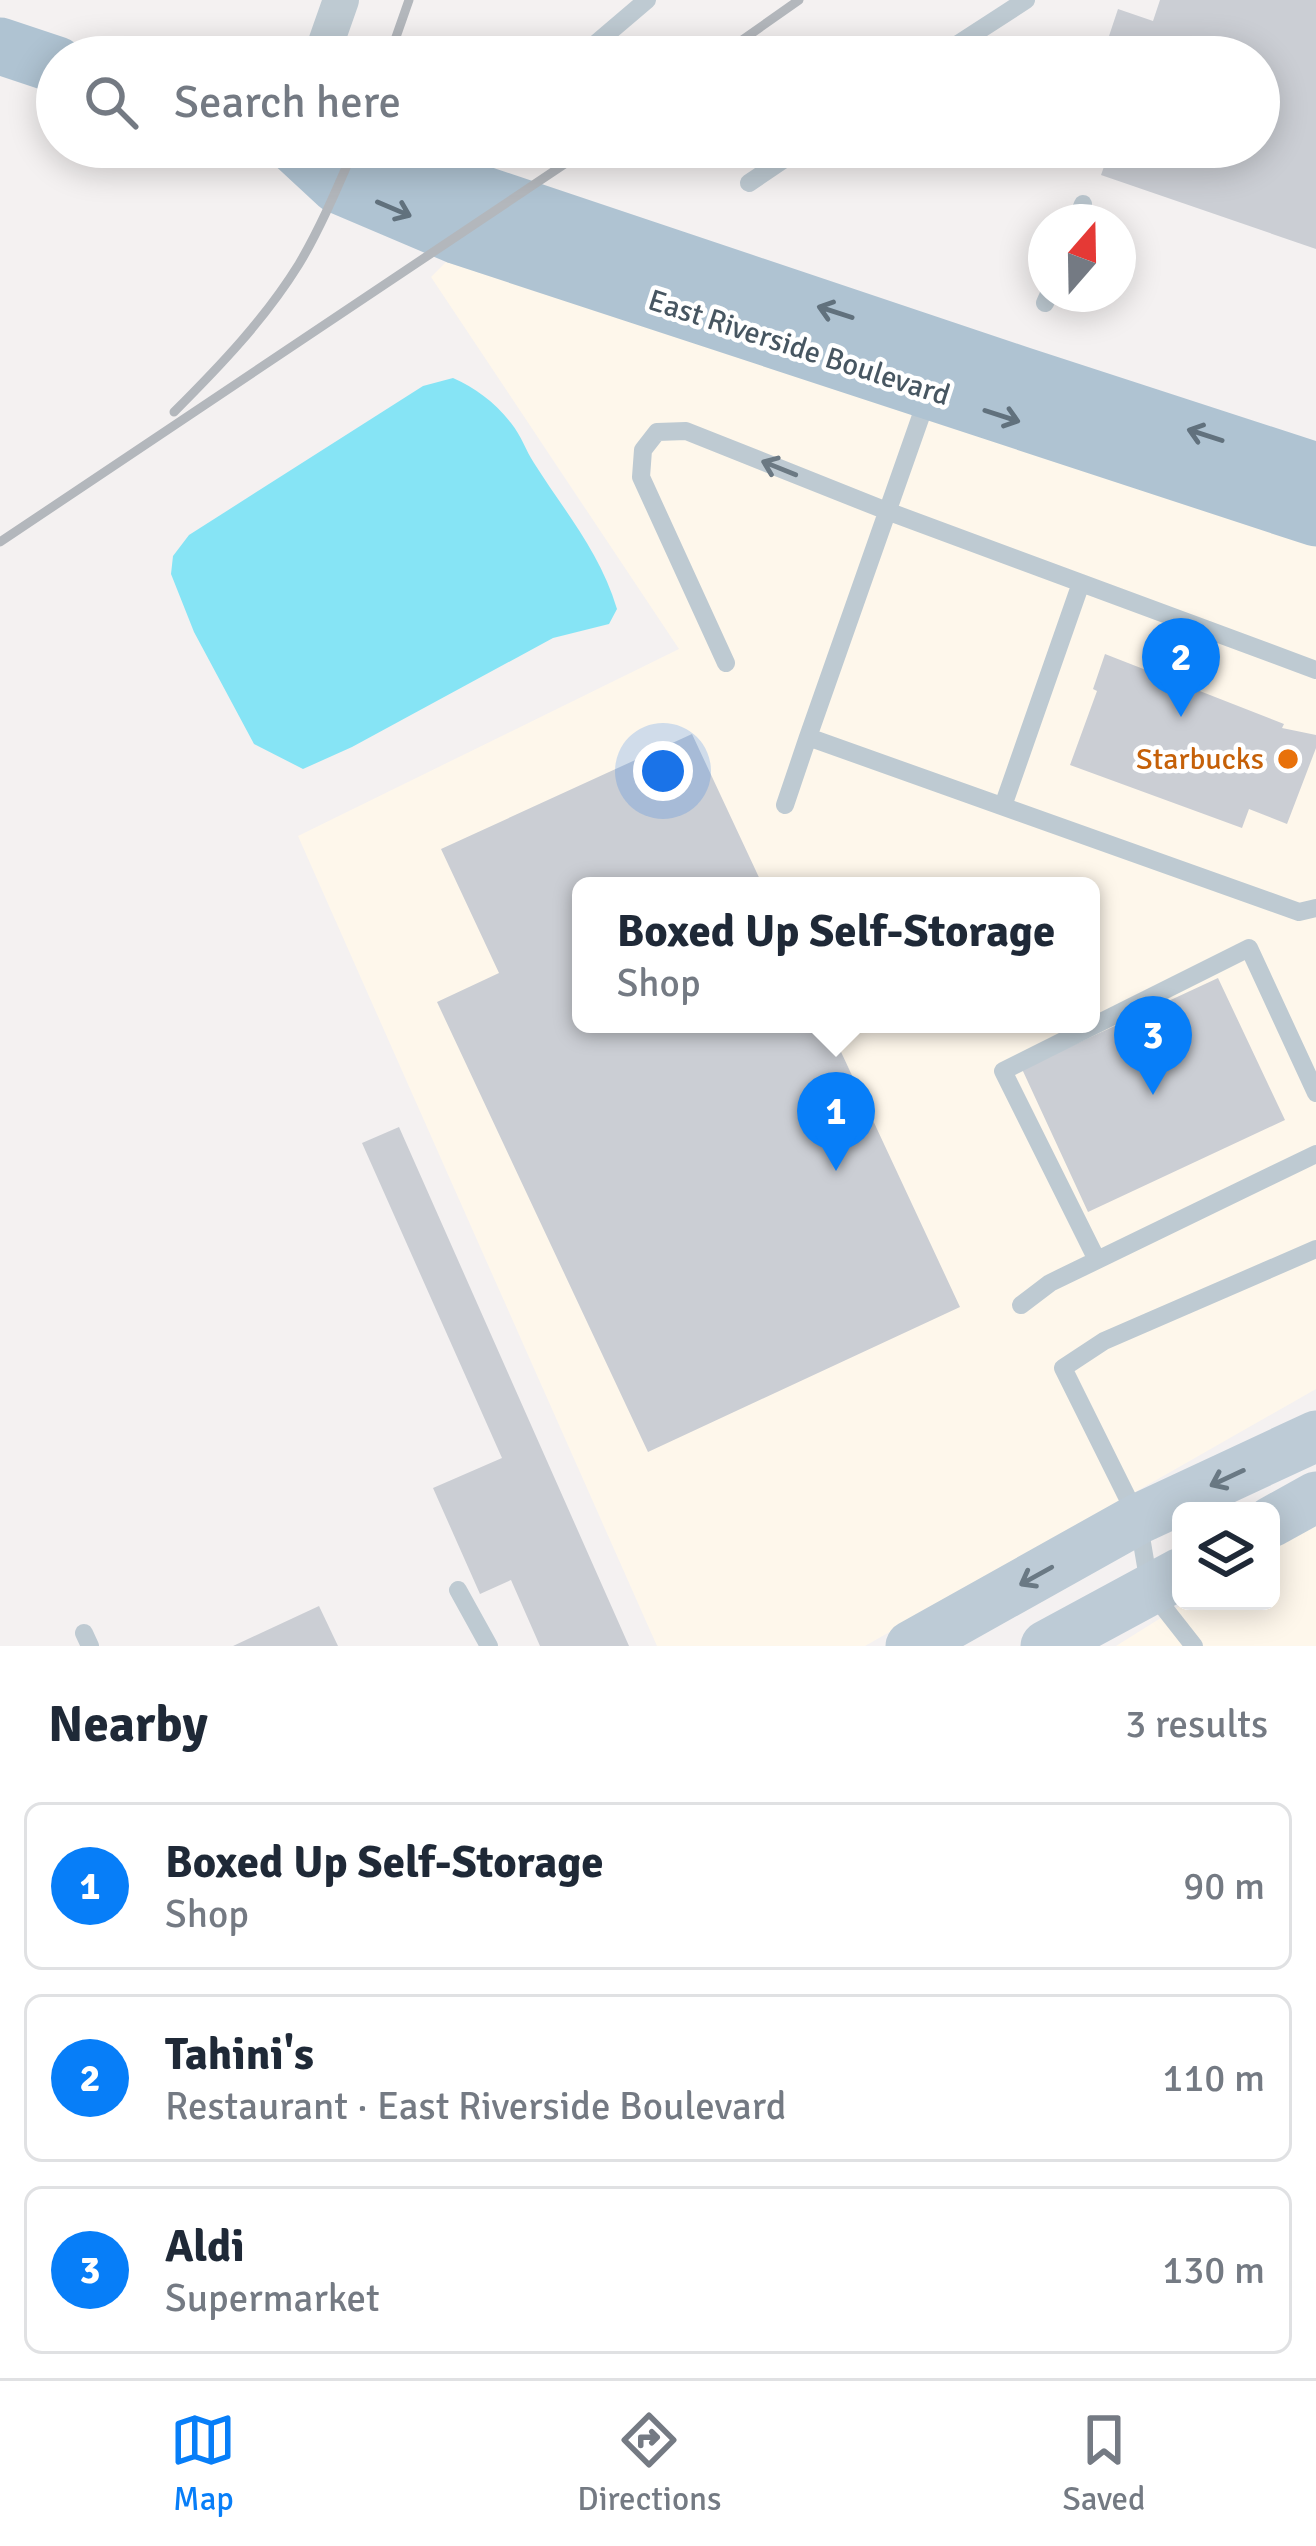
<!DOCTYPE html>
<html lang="en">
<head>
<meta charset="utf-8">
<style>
  body { margin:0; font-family:Signika,sans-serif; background:#f2f2f3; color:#1f2937 }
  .controls { position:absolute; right:36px; bottom:36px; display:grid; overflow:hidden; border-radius:18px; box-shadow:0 6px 30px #0003 }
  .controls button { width:108px; height:108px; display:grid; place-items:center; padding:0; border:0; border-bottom:3px solid #e0e1e3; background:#fff; color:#1f2937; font:60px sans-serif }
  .compass { position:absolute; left:1028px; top:204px; width:108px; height:108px; border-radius:50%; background:#fff; box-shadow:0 6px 30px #0003; rotate:20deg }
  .you { position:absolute; left:663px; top:771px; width:42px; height:42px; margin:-30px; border:9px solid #fff; border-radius:50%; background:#1a73e8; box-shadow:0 0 0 18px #1a73e833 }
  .badge { display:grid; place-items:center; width:78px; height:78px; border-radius:50%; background:#077ef8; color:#fff; font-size:39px; font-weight:700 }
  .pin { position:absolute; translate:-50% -99px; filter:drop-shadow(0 3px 6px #0008) }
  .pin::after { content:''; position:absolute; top:63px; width:42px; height:36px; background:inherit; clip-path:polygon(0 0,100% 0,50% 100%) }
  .popup { position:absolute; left:572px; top:877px; width:528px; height:156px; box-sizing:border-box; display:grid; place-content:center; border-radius:18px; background:#fff; filter:drop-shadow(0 3px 9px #0005); font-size:39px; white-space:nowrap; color:#747a83 }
  .popup b { font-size:45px; color:#1f2937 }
  .popup::after { content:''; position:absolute; left:50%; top:100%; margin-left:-24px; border:24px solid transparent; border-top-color:#fff }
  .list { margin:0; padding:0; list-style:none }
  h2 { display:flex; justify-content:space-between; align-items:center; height:156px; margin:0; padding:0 48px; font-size:51px }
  h2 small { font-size:39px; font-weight:400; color:#747a83 }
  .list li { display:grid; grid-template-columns:78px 1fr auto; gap:36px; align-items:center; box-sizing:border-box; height:168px; margin:0 24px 24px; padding:0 24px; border:3px solid #e0e1e3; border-radius:18px }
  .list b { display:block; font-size:45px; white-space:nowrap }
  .list p { margin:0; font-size:39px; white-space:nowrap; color:#747a83 }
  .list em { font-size:39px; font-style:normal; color:#747a83 }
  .icon { flex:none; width:66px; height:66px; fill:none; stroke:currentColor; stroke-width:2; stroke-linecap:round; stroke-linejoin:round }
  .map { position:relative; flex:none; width:1316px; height:1646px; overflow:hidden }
  .search { position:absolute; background:#fff; box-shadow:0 6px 30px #0003; left:36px; right:36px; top:36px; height:132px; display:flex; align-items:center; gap:30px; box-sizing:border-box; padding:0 42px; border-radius:66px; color:#747a83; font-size:45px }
  .sheet { height:732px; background:#fff }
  nav { display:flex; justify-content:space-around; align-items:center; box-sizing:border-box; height:168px; border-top:3px solid #e0e1e3; background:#fff; font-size:33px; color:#747a83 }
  nav a { display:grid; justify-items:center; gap:6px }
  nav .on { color:#077ef8 }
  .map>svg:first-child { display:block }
  .commercial { fill:#fef7eb; fill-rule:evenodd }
  .water { fill:#86e4f5 }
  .building { fill:#cbced4 }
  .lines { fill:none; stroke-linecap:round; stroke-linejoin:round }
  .lane { stroke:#becad2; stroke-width:18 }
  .street { stroke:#becad2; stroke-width:36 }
  .secondary { stroke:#bdcbd6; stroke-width:51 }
  .primary { stroke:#afc3d2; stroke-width:57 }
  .rail { stroke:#b3b7bc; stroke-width:9 }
  .oneway { stroke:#61717d }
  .oneway2 { stroke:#6b7983 }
  .oneway3 { stroke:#6a7984 }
  .food-dot { fill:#e8710a; stroke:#fff; stroke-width:4.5 }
  .labels { text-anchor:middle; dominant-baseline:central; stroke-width:9; stroke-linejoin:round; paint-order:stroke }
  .street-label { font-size:30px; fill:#475661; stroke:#fff }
  .food-label { font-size:30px; fill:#c56008; stroke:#fff; text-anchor:end }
</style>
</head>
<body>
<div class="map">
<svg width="1316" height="1646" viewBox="0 0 1316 1646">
  <rect width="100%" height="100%" fill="#f4f1f1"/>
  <path class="commercial" d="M 446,262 L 1316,542 L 1316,1389 L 865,1646 L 657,1646 L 298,836 L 679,649 L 431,277 ZM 581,886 L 1091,886 L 1091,1024 L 581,1024 Z
    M 1316,1521 L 1316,1646 L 1116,1646 L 1188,1601 L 1271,1601 L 1271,1549 Z"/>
  <path class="water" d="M 453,378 C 475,388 495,402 511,423 C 521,435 526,451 534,463 C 565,512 600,552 617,609 L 609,624 L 553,638 L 352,747 L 303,769 L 254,744 L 194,632 L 171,574 L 173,556 L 189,535 L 423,386 Z"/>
  <path class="building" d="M 1160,0 L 1316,0 L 1316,249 L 1101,175 L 1107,158 L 1076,148 L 1259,147 L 1259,57 L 1102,57 L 1118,9 L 1153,21 Z
    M 1105,654 L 1284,724 L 1282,728 L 1316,735 L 1316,748 L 1287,824 L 1249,809 L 1242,828 L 1070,765 L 1097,691 L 1093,689 Z
    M 692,734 L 763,886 L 581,886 L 581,1024 L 828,1024 L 960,1307 L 648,1452 L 437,1002 L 499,973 L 441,849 Z
    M 1218,978 L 1285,1120 L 1088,1212 L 1022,1069 Z
    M 399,1127 L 629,1646 L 540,1646 L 511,1580 L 480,1594 L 433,1488 L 502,1458 L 362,1143 Z
    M 319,1606 L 338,1646 L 233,1646 Z"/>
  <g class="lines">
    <path class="lane" d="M 580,57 L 647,0
      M 938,57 L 1026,0
      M 462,177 L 490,147
      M 749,183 L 802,147
      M 1076,222 L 1083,204
      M 1045,303 L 1049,294
      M 726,663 L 641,477 L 643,450 L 657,432 L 686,431 L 887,511 L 1316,670
      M 808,737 L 928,396
      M 785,805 L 808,737 L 1299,912 L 1316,908
      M 1003,806 L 1081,583
      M 1097,1260 L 1003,1071 L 1249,948 L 1316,1093
      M 1021,1305 L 1050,1283 L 1316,1154
      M 458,1590 L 489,1646
      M 84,1633 L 90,1646
      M 1194,1646 L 1150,1590 L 1138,1519 L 1063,1368 L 1104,1341 L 1316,1249"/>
    <path class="street" d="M 321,57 L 341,0"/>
    <path class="secondary" d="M 1271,1522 L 1316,1497
      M 911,1646 L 1138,1519 L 1316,1436
      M 1046,1646 L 1181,1573"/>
    <path class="primary" d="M 0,46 L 57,65
      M 297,147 L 338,185 L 458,236 L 1316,518
      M 366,147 L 455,185 L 1021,375 L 1316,471"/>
    <path class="rail" d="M 389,57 L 409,0
      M 718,57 L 799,0
      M 174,412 C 220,366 265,319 299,264 C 321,227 338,186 355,147
      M 0,542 L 590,147"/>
  </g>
  <defs><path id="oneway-shaft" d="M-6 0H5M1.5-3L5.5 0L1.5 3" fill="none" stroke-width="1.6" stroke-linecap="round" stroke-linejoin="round" transform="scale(3)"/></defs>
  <g class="oneway">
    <use href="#oneway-shaft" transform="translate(394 209) rotate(23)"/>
    <use href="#oneway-shaft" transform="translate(835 312) rotate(-162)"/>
    <use href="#oneway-shaft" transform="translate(1002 416) rotate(18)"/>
    <use href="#oneway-shaft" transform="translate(1205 435) rotate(-162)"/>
  </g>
  <use class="oneway2" href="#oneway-shaft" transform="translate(779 468) rotate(-158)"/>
  <g class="oneway3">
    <use href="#oneway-shaft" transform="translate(1227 1478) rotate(155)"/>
    <use href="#oneway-shaft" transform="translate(1036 1576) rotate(151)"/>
  </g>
  <circle class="food-dot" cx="1288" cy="759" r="12"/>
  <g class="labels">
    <g class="street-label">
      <text transform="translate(799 348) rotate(18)">East Riverside Boulevard</text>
    </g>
    <g class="food-label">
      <text x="1264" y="759">Starbucks</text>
    </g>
  </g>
</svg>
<div class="controls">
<button><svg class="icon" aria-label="layers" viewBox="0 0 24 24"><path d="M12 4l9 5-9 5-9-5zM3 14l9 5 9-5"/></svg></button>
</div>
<svg class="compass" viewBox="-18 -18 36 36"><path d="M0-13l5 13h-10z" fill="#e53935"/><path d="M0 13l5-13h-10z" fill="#747a83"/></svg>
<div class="you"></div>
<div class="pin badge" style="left:836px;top:1171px">1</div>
<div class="popup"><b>Boxed Up Self-Storage</b>Shop</div>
<div class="pin badge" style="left:1181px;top:717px">2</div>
<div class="pin badge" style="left:1153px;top:1095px">3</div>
<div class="search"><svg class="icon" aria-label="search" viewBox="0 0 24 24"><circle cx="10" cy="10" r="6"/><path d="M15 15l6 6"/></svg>Search here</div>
</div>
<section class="sheet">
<h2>Nearby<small>3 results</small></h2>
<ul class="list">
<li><span class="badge">1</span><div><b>Boxed Up Self-Storage</b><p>Shop</p></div><em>90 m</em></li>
<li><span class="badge">2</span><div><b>Tahini's</b><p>Restaurant · East Riverside Boulevard</p></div><em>110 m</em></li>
<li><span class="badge">3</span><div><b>Aldi</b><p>Supermarket</p></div><em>130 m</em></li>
</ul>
</section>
<nav>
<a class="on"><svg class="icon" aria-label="map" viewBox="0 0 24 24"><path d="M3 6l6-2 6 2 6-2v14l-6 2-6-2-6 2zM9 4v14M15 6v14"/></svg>Map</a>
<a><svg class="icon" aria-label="directions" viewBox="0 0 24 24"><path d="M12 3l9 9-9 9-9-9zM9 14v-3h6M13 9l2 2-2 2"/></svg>Directions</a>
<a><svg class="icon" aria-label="saved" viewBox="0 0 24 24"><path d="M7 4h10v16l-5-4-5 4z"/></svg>Saved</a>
</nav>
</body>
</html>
